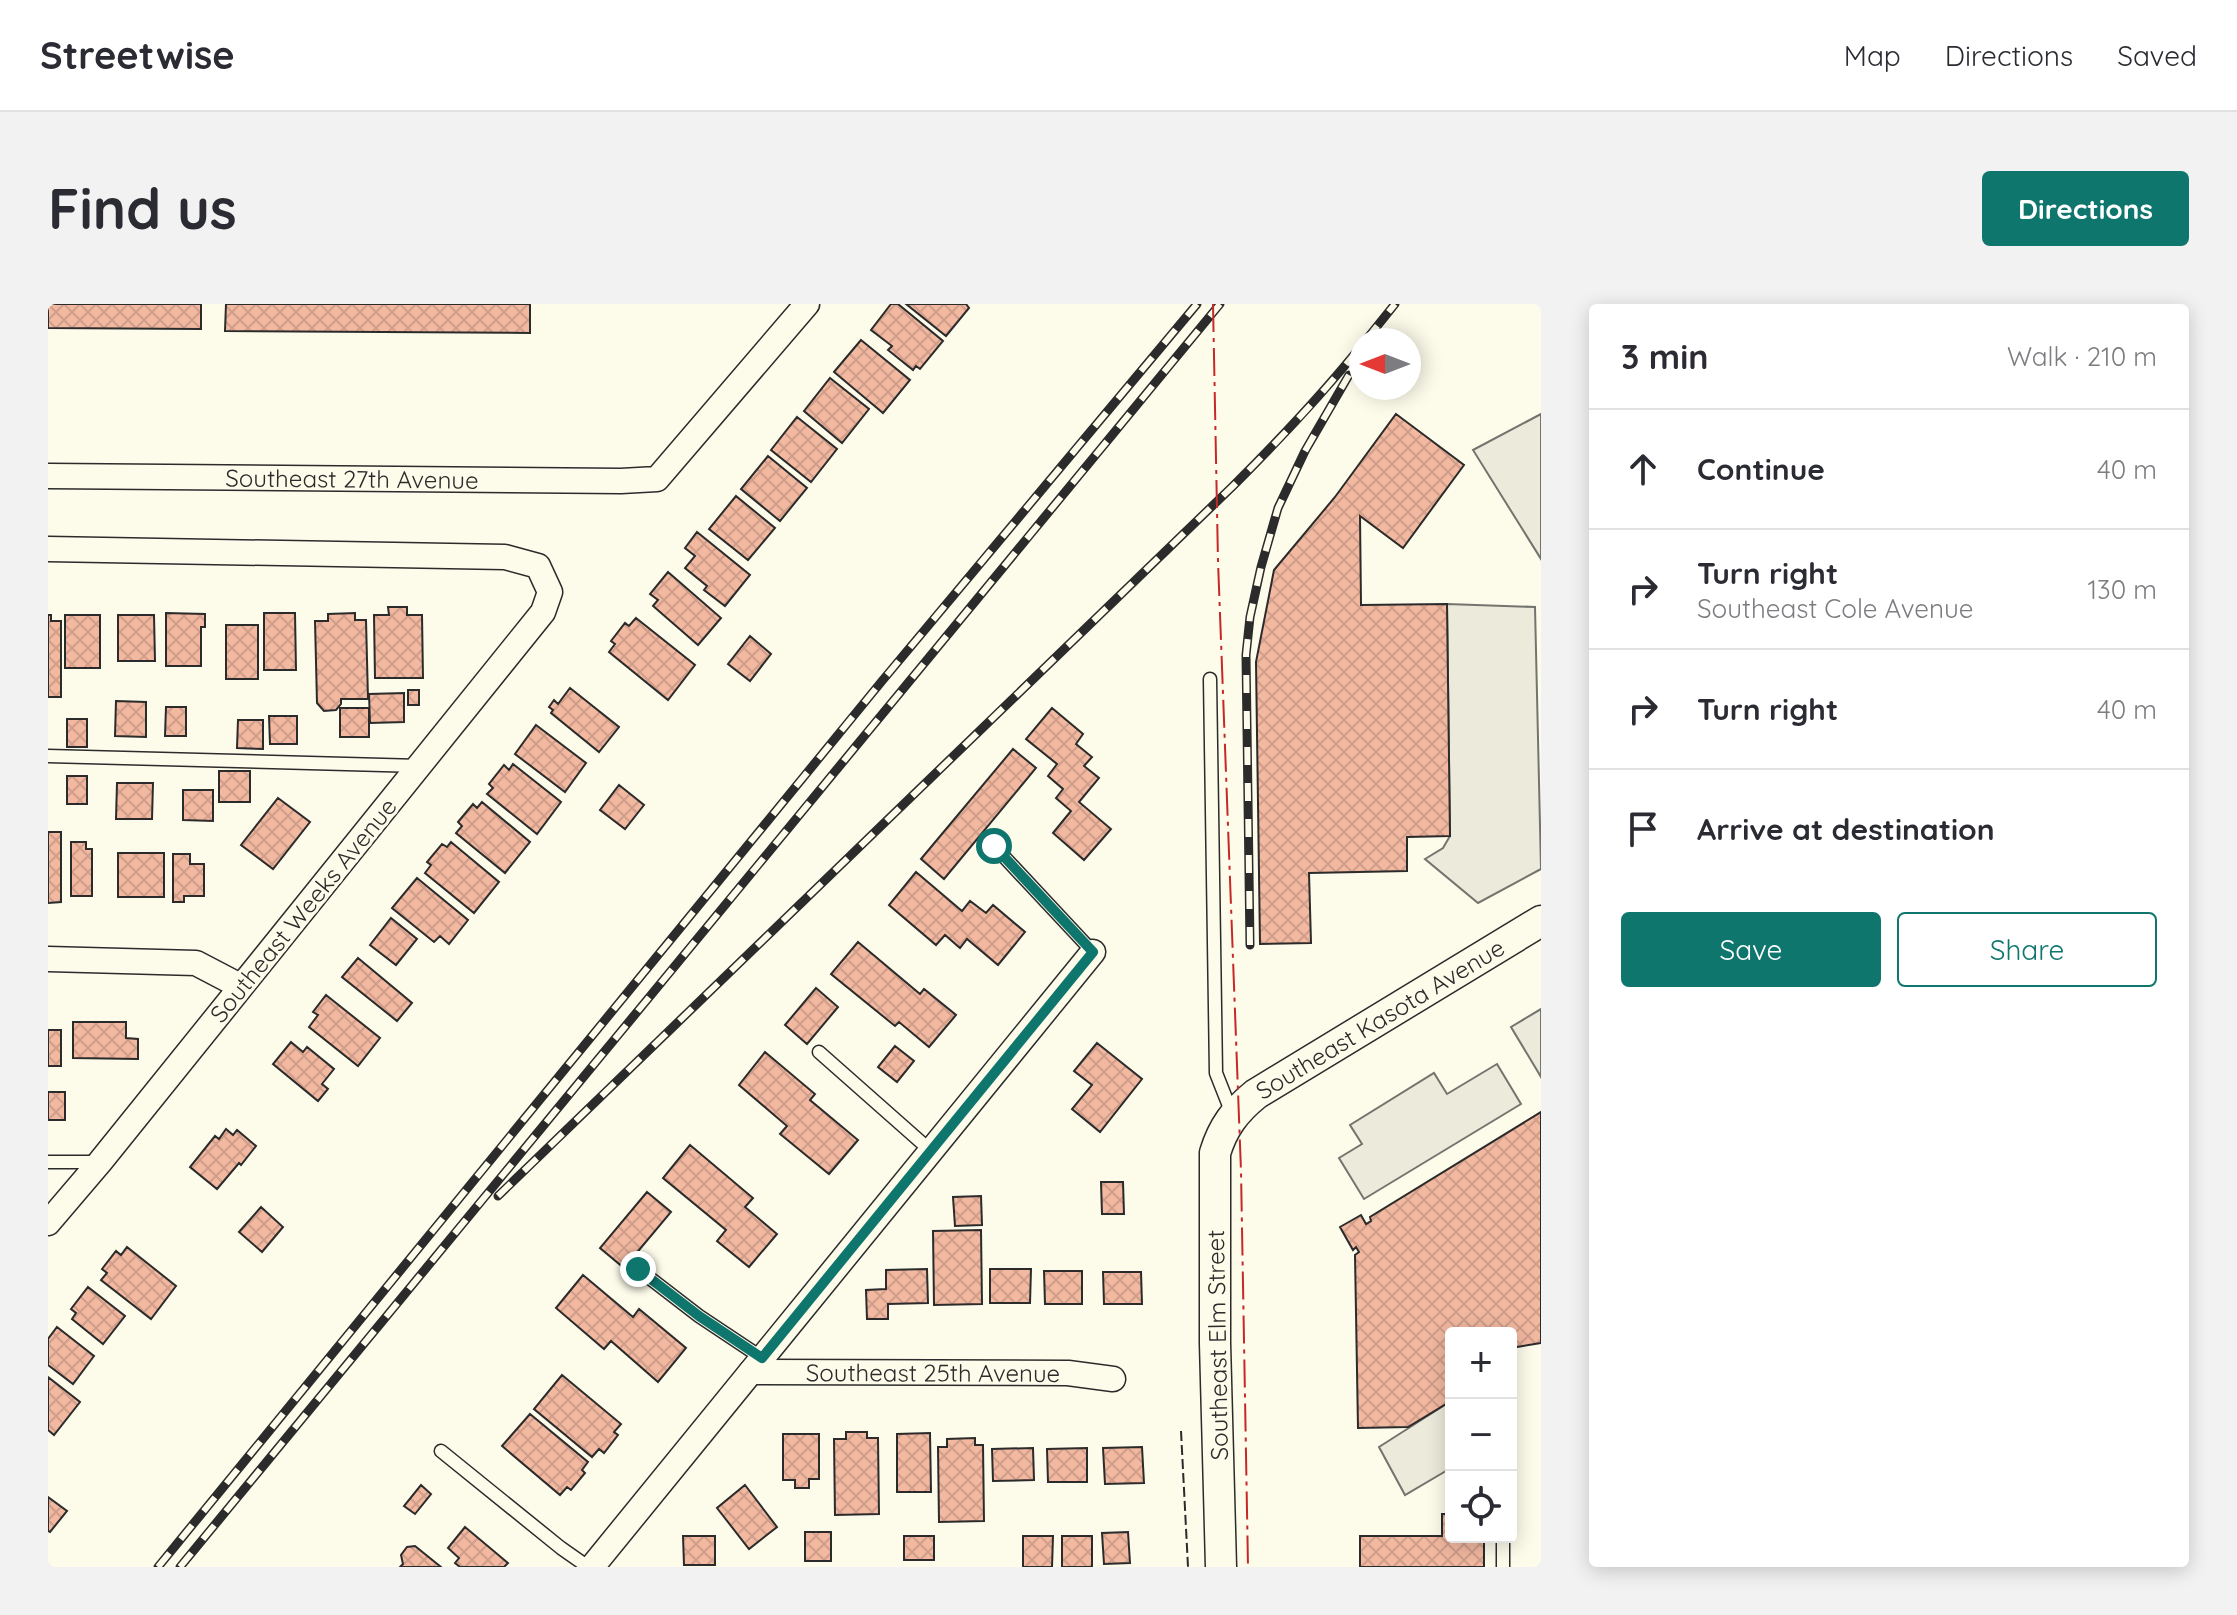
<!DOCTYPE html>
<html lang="en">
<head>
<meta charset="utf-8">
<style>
  body { margin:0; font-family:Quicksand,sans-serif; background:#f2f2f3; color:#2b2b33 }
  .controls { position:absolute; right:24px; bottom:24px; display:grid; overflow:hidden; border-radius:8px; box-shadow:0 4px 20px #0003 }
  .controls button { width:72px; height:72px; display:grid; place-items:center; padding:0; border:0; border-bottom:2px solid #e1e1e2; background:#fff; color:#2b2b33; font:40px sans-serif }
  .compass { position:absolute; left:1301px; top:24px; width:72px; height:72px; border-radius:50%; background:#fff; box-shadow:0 4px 20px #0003; rotate:270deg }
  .stop { position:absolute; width:24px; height:24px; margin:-18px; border:6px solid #0f766e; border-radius:50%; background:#fff }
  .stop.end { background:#0f766e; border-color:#fff; box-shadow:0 2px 8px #0008 }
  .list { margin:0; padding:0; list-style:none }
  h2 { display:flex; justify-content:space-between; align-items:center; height:104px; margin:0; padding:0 32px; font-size:34px }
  h2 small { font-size:26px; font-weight:400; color:#7c7c81 }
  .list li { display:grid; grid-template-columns:52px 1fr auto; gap:24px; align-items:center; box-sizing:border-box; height:120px; padding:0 32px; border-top:2px solid #e1e1e2 }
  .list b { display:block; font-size:30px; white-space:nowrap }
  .list p { margin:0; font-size:26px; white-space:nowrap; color:#7c7c81 }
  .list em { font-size:26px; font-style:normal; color:#7c7c81 }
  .actions { display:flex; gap:16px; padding:24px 32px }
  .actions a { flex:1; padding:18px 0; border:2px solid #0f766e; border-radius:8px; text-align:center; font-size:28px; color:#0f766e }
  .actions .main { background:#0f766e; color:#fff }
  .icon { flex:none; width:44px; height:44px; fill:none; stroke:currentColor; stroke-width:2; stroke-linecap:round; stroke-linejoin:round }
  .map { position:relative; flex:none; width:1493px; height:1263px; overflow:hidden; border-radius:8px }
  header { display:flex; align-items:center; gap:48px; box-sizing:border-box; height:112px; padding:0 40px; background:#fff; border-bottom:2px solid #e1e1e2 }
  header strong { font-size:38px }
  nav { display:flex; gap:44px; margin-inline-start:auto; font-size:28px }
  .intro { display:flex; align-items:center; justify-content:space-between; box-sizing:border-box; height:192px; padding:0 48px }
  h1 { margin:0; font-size:56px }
  .button { padding:20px 36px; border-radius:8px; background:#0f766e; color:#fff; font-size:28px; font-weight:700 }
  main { display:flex; gap:48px; padding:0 48px }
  aside { flex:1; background:#fff; border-radius:8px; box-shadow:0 4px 20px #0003 }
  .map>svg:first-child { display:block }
  .parking { fill:#eceadb; stroke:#74746e; stroke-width:2 }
  .building { fill:url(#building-cross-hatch); stroke:#2b2b2b; stroke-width:2 }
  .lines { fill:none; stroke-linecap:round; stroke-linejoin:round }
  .service-casing { stroke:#2b2b2b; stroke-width:15 }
  .minor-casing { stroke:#2b2b2b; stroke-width:27 }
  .tertiary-casing { stroke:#2b2b2b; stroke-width:33 }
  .service { stroke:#fdfbea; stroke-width:12 }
  .minor { stroke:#fdfbea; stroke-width:24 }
  .tertiary { stroke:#fdfbea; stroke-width:30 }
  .rail-casing { stroke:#2b2b2b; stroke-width:9 }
  .rail { stroke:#fdfbea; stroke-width:6; stroke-dasharray:18; stroke-linecap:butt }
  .fence { stroke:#2b2b2b; stroke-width:2; stroke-dasharray:10 4; stroke-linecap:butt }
  .power { stroke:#c62828; stroke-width:2; stroke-dasharray:28 6 4 6; stroke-linecap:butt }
  .route { stroke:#0f766e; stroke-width:10 }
  .labels { text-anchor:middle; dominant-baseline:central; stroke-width:6; stroke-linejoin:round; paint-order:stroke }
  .street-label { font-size:24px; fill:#2b2b2b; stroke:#fdfbea }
</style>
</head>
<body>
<header>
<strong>Streetwise</strong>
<nav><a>Map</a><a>Directions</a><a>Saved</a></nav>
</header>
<div class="intro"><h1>Find us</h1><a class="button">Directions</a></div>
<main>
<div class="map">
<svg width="1493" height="1263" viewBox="0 0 1493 1263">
  <defs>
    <pattern id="building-cross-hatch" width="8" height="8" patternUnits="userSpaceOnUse" patternTransform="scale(2)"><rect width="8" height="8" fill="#f2b8a0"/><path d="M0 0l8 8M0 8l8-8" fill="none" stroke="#d09e8a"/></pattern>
  </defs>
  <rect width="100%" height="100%" fill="#fdfbea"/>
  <path class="parking" d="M 1493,110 L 1493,255 L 1425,146 Z
    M 1399,300 L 1487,303 L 1493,565 L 1430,599 L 1377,555 L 1395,544 L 1402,532 Z
    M 1493,705 L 1493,773 L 1463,723 Z
    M 1449,760 L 1473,800 L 1316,895 L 1291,854 L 1314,840 L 1302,821 L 1386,769 L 1399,790 Z
    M 1403,1097 L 1403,1164 L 1357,1191 L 1331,1143 Z"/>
  <path class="building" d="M 0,0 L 153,0 L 153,25 L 0,24 Z
    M 178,0 L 482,0 L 482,29 L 177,27 Z
    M 843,0 L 850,0 L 895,37 L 872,65 L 868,62 L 865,66 L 840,46 L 844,42 L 823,26 Z
    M 858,0 L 918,0 L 921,4 L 898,32 Z
    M 813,36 L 862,76 L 835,109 L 786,68 Z
    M 782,74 L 821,105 L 794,139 L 756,107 Z
    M 1348,110 L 1416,161 L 1355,244 L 1312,212 L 1313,301 L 1399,300 L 1402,532 L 1359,533 L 1359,567 L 1261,569 L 1263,639 L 1212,640 L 1208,358 L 1226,266 L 1287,193 Z
    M 749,113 L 789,145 L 763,178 L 723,146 Z
    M 720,152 L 759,184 L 732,217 L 693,185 Z
    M 688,192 L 727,224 L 700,256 L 661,225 Z
    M 649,228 L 702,271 L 677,302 L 656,286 L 659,282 L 637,264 L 647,252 L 637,244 Z
    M 620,268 L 673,314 L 650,341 L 605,302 L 610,296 L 602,290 Z
    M 340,303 L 359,303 L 359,311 L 374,311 L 375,374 L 327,374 L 326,311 L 341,311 Z
    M 118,309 L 157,310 L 157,323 L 153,323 L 153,362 L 118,362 Z
    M 216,309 L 247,309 L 248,366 L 216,366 Z
    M 307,309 L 307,316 L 318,316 L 320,395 L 293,395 L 293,400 L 288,406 L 276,407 L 269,399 L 267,317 L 280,317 L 280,310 Z
    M 0,311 L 3,311 L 3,317 L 13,317 L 13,393 L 0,393 Z
    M 17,311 L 52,311 L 52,364 L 17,364 Z
    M 70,311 L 106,311 L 107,357 L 70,357 Z
    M 588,314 L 647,361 L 620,396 L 561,348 L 567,340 L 563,337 L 577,319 L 581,322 Z
    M 178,321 L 210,321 L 210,375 L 178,375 Z
    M 702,332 L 723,350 L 702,377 L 680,360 Z
    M 522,384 L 571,423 L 551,448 L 503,409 L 505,406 L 501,403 L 506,396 L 510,400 Z
    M 360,386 L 371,386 L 371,401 L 360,401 Z
    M 356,389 L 356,418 L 322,419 L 321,390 Z
    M 68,397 L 98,398 L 98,433 L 67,432 Z
    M 118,403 L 138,403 L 138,432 L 117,432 Z
    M 292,404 L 321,404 L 321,433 L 292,433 Z
    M 1004,404 L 1035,430 L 1028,440 L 1044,453 L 1036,462 L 1051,474 L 1031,498 L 1063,525 L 1036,556 L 1005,529 L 1023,507 L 1008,494 L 1015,485 L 1000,472 L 1009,460 L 978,435 Z
    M 221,412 L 249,412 L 249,440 L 222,440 Z
    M 19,415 L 39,415 L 39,443 L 19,443 Z
    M 190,416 L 215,416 L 215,445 L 189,444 Z
    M 488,421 L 538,459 L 517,488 L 467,450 Z
    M 965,445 L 988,464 L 896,575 L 873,555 Z
    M 465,460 L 513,498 L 489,530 L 439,490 L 445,484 L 441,480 L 456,461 L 461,466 Z
    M 171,467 L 202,467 L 202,498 L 171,498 Z
    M 19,472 L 39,472 L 39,500 L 19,500 Z
    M 69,479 L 105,479 L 104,515 L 68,515 Z
    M 571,481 L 596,501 L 577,525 L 552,506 Z
    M 135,486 L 165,486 L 165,517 L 135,516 Z
    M 230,494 L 262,518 L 225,565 L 193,541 Z
    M 434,498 L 482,538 L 457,569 L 408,529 L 414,522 L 410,518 L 425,500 L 429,504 Z
    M 0,528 L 13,528 L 13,598 L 0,599 Z
    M 23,538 L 38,538 L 38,545 L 44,545 L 44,592 L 23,592 Z
    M 403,538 L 451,578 L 426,609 L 377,569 L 383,561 L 379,558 L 394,540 L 399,543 Z
    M 70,549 L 116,549 L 116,593 L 70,593 Z
    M 125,550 L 142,550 L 142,560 L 156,560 L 156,592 L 136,592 L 136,598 L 125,598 Z
    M 868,568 L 914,607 L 922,597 L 938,609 L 945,601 L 977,628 L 950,661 L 919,635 L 912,644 L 897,631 L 888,641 L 841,601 Z
    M 369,574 L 420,616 L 401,640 L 392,632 L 386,638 L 344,604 Z
    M 343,614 L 369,635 L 348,661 L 322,641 Z
    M 810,638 L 872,690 L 876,685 L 908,711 L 881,743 L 851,718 L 847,722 L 783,670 Z
    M 310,654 L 364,699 L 349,717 L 294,673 Z
    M 768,684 L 790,703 L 759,740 L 737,721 Z
    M 278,691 L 332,734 L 310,762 L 261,723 L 270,711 L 265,708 Z
    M 25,718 L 78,718 L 78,734 L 90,735 L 90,755 L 25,754 Z
    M 0,726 L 13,726 L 13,762 L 0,762 Z
    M 243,738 L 255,748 L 259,743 L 286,765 L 274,780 L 280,785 L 270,797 L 225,760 Z
    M 1049,739 L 1094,775 L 1052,828 L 1024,805 L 1044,781 L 1026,767 Z
    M 847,742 L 866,757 L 849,778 L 830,763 Z
    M 717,748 L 767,790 L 762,796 L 810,836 L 781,870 L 732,830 L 739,822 L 691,781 Z
    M 0,788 L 17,788 L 17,816 L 0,816 Z
    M 1493,808 L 1493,1039 L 1463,1044 L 1463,1029 L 1403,1029 L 1403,1097 L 1360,1123 L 1310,1124 L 1307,951 L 1311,948 L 1308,943 L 1305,946 L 1292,923 L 1313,911 L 1318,920 L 1323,917 L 1322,913 Z
    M 178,825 L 185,831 L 189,826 L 208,842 L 193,861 L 191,859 L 169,885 L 142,863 L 167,832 L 171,835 Z
    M 642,841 L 705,894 L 697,903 L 729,930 L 701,963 L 669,937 L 678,926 L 615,874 Z
    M 1053,878 L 1075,878 L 1076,910 L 1054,910 Z
    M 599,888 L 623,908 L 576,964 L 552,944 Z
    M 933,892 L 934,921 L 907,922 L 905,893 Z
    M 213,903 L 235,923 L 214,948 L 191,928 Z
    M 933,926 L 934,1000 L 886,1001 L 885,927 Z
    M 79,943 L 128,982 L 103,1015 L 53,976 L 59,969 L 54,965 L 68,947 L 73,951 Z
    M 879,965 L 880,999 L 840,1000 L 840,1015 L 819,1015 L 818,986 L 838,985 L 838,966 Z
    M 942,965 L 983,965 L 982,999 L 942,999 Z
    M 996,967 L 1034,967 L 1034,1000 L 997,1000 Z
    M 1055,968 L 1093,968 L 1094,1000 L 1056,1000 Z
    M 535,971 L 585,1013 L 591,1005 L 638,1044 L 610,1078 L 563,1037 L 556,1045 L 508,1004 Z
    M 40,983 L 77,1012 L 55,1040 L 24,1015 L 28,1009 L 23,1005 Z
    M 9,1023 L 46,1052 L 25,1080 L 0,1061 L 0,1035 Z
    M 514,1071 L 573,1120 L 566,1128 L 570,1131 L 556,1149 L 551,1145 L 544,1153 L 486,1105 Z
    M 0,1073 L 32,1098 L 6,1131 L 0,1126 Z
    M 482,1110 L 540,1158 L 534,1166 L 537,1169 L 523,1186 L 519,1183 L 512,1191 L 454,1142 Z
    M 798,1128 L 819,1128 L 819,1134 L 830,1134 L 831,1210 L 787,1211 L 786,1135 L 798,1135 Z
    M 882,1129 L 883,1188 L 849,1188 L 849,1130 Z
    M 735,1130 L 771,1130 L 771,1175 L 761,1175 L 761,1184 L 747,1184 L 747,1176 L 735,1176 Z
    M 927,1134 L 927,1141 L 935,1141 L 936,1217 L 891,1218 L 890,1143 L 899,1143 L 899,1135 Z
    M 1094,1143 L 1096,1179 L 1057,1180 L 1055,1144 Z
    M 985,1144 L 986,1176 L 945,1177 L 944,1145 Z
    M 1039,1144 L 1039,1178 L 1000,1178 L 999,1145 Z
    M 373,1181 L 383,1190 L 367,1210 L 356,1202 Z
    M 697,1181 L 729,1223 L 701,1245 L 669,1204 Z
    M 0,1193 L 19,1207 L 2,1228 L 0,1227 Z
    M 1394,1210 L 1403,1210 L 1403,1233 L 1436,1233 L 1436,1263 L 1312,1263 L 1312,1232 L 1394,1232 Z
    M 417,1223 L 460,1259 L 456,1263 L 412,1263 L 407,1259 L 411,1254 L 400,1244 Z
    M 757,1228 L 783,1228 L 783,1257 L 757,1257 Z
    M 1080,1228 L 1082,1259 L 1056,1260 L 1054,1229 Z
    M 635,1232 L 667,1232 L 667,1261 L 636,1261 Z
    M 856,1232 L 886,1232 L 886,1256 L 856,1256 Z
    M 975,1232 L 1005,1232 L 1004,1263 L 975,1263 Z
    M 1014,1232 L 1044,1232 L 1044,1263 L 1014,1263 Z
    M 367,1242 L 393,1263 L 352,1263 L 355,1260 L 353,1251 L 359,1243 Z"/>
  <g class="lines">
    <g class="service-casing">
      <path id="service" d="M 1162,375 L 1168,769 L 1185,812
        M 0,452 L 372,462
        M 946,542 L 1045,648
        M 771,748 L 883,847
        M 0,858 L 49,858
        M 590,965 L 651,1012 L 714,1054
        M 393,1147 L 513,1244 L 540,1263
        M 1455,1233 L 1455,1263"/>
    </g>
    <g class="minor-casing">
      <g id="minor">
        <path id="s1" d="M 0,172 L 573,177 L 609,175 L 759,0"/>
        <path d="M 0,245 L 457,253 L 490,262 L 502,288 L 495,308 L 52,858 L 0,919"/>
        <path d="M 0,655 L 148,659 L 192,682"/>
        <path id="s2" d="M 703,1068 L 1020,1069 L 1065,1075"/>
        <path d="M 544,1263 L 1045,648"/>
      </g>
    </g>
    <g class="tertiary-casing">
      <g id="tertiary">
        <path id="s3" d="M 1173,1263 L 1167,1039 L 1167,849 C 1175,823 1187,807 1208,790 L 1493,617"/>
      </g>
    </g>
    <use href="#service" class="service"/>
    <use href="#minor" class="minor"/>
    <use href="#tertiary" class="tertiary"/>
    <g class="rail-casing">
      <path id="rail" d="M 1318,36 L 1347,0
        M 1202,641 L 1198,351 L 1202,313 L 1213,263 L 1230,204 L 1257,147 L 1301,71
        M 450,892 L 1185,182 C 1230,137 1273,92 1313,42
        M 110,1263 L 834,377 L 1149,0
        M 132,1263 L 1172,0"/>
    </g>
    <use href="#rail" class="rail"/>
    <path class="fence" d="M 1133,1127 L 1140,1263"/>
    <path class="power" d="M 1165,0 L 1170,257 L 1193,867 L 1200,1263"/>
  </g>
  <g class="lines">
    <path class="route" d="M 590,965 L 651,1012 L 714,1054 L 1045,648 L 946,542"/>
  </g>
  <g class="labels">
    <g class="street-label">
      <text stroke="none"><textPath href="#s1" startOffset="304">Southeast 27th Avenue</textPath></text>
      <text transform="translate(255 606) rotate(-51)">Southeast Weeks Avenue</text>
      <text stroke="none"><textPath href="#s3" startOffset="632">Southeast Kasota Avenue</textPath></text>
      <text transform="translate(1169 1041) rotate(-91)">Southeast Elm Street</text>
      <text stroke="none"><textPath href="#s2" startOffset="182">Southeast 25th Avenue</textPath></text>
    </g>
  </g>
</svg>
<div class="controls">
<button>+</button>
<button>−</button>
<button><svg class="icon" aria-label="locate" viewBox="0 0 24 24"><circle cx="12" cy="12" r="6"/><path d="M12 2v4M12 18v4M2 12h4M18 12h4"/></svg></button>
</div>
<svg class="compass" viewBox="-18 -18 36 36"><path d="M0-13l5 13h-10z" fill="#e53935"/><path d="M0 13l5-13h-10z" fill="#7c7c81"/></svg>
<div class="stop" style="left:946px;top:542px"></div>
<div class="stop end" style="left:590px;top:965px"></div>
</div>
<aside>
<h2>3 min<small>Walk · 210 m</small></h2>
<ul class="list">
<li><svg class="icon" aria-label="ahead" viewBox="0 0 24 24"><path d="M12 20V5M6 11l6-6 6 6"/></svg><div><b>Continue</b></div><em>40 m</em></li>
<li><svg class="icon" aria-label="right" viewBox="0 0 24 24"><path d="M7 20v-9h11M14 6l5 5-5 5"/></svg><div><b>Turn right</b><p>Southeast Cole Avenue</p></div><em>130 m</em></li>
<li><svg class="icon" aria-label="right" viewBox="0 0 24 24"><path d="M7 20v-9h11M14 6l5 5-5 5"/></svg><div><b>Turn right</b></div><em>40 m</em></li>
<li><svg class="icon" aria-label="arrive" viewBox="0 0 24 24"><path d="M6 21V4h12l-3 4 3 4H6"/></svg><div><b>Arrive at destination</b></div></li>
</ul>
<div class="actions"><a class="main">Save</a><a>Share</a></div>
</aside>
</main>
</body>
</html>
